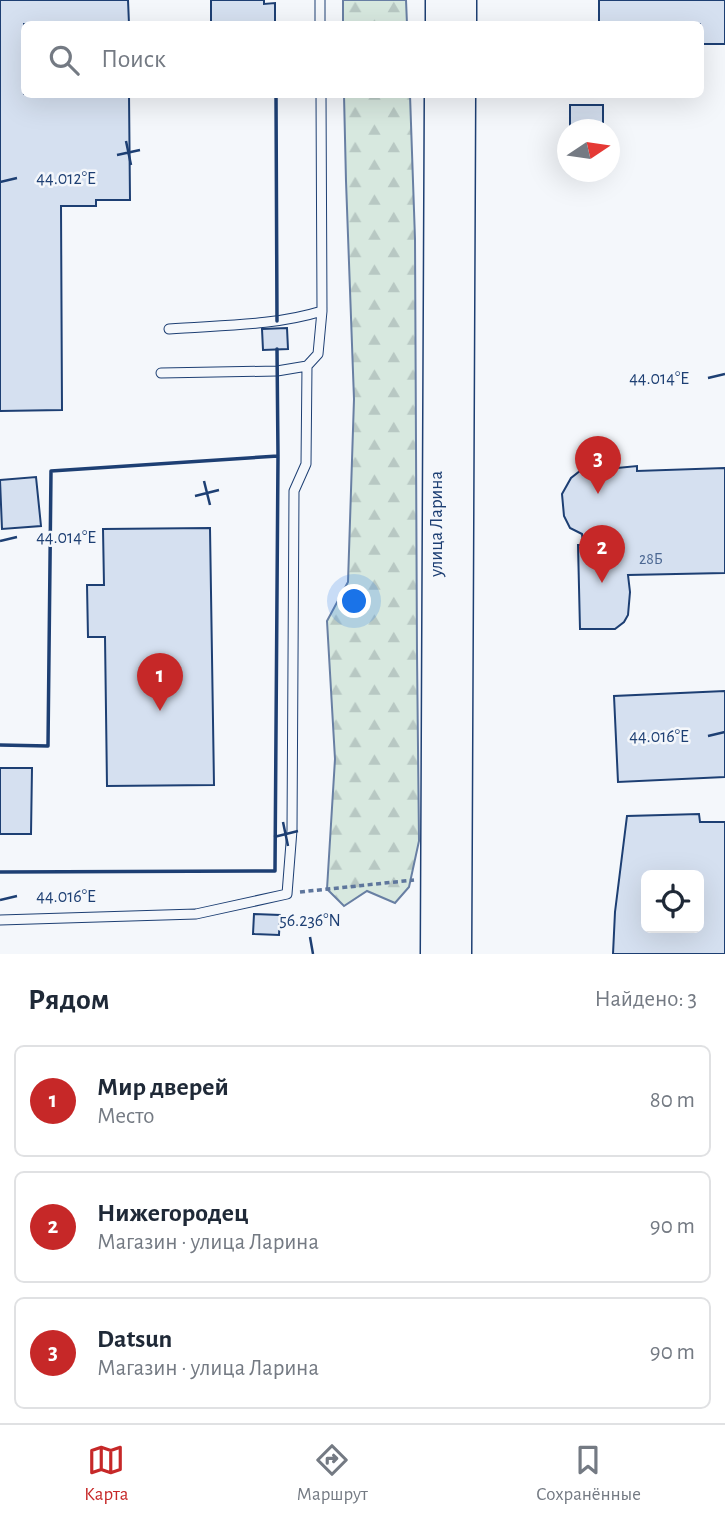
<!DOCTYPE html>
<html lang="ru">
<head>
<meta charset="utf-8">
<style>
  body { margin:0; font-family:"Alegreya Sans",sans-serif; background:#f6f6f7; color:#1f2937 }
  .controls { position:absolute; right:21px; bottom:21px; display:grid; overflow:hidden; border-radius:10px; box-shadow:0 7px 28px #0002 }
  .controls button { width:63px; height:63px; display:grid; place-items:center; padding:0; border:0; border-bottom:2px solid #e0e1e3; background:#fff; color:#1f2937; font:35px sans-serif }
  .compass { position:absolute; left:557px; top:119px; width:63px; height:63px; border-radius:50%; background:#fff; box-shadow:0 7px 28px #0002; rotate:77deg }
  .you { position:absolute; left:355px; top:602px; width:24px; height:24px; margin:-18px; border:5px solid #fff; border-radius:50%; background:#1a73e8; box-shadow:0 0 0 10px #1a73e833 }
  .badge { display:grid; place-items:center; width:46px; height:46px; border-radius:50%; background:#c62828; color:#fff; font-size:23px; font-weight:700 }
  .pin { position:absolute; translate:-50% -58px; filter:drop-shadow(0 2px 4px #0008) }
  .pin::after { content:''; position:absolute; top:37px; width:24px; height:21px; background:inherit; clip-path:polygon(0 0,100% 0,50% 100%) }
  .list { margin:0; padding:0; list-style:none }
  h2 { display:flex; justify-content:space-between; align-items:center; height:91px; margin:0; padding:0 28px; font-size:30px }
  h2 small { font-size:23px; font-weight:400; color:#747a83 }
  .list li { display:grid; grid-template-columns:46px 1fr auto; gap:21px; align-items:center; box-sizing:border-box; height:112px; margin:0 14px 14px; padding:0 14px; border:2px solid #e0e1e3; border-radius:10px }
  .list b { display:block; font-size:26px; white-space:nowrap }
  .list p { margin:0; font-size:23px; white-space:nowrap; color:#747a83 }
  .list em { font-size:23px; font-style:normal; color:#747a83 }
  .icon { flex:none; width:38px; height:38px; fill:none; stroke:currentColor; stroke-width:2; stroke-linecap:round; stroke-linejoin:round }
  .map { position:relative; flex:none; width:725px; height:954px; overflow:hidden }
  .search { position:absolute; background:#fff; box-shadow:0 7px 28px #0002; left:21px; right:21px; top:21px; height:77px; display:flex; align-items:center; gap:18px; box-sizing:border-box; padding:0 24px; border-radius:10px; color:#747a83; font-size:26px }
  .sheet { height:469px; background:#fff }
  nav { display:flex; justify-content:space-around; align-items:center; box-sizing:border-box; height:98px; border-top:2px solid #e0e1e3; background:#fff; font-size:19px; color:#747a83 }
  nav a { display:grid; justify-items:center; gap:4px }
  nav .on { color:#c62828 }
  .map>svg:first-child { display:block }
  .forest { fill:url(#forest-firs); stroke:#687fa3; stroke-width:2 }
  .building { fill:#d5e0f0; stroke:#1d3f73; stroke-width:2; fill-rule:evenodd }
  .lines { fill:none; stroke-linecap:round; stroke-linejoin:round }
  .lane-casing { stroke:#1d3f73; stroke-width:11 }
  .primary-casing { stroke:#1d3f73; stroke-width:29 }
  .path { stroke:#5e769c; stroke-width:3.5; stroke-dasharray:5 3.5; stroke-linecap:butt }
  .lane { stroke:#f4f7fb; stroke-width:9 }
  .primary { stroke:#f4f7fb; stroke-width:26 }
  .wall { stroke:#1d3f73; stroke-width:3.5 }
  .ticks { fill:none; stroke:#1d3f73; stroke-width:2.5 }
  .labels { text-anchor:middle; dominant-baseline:central; stroke-width:5; stroke-linejoin:round; paint-order:stroke }
  .number-label { font-size:16px; fill:#4b6792 }
  .street-label { font-size:19px; fill:#1d3f73; stroke:#f4f7fb }
  .ticks-label { font-size:18px; text-anchor:middle; fill:#1d3f73; stroke:#f4f7fb; stroke-width:5; stroke-linejoin:round; paint-order:stroke }
</style>
</head>
<body>
<div class="map">
<svg width="725" height="954" viewBox="0 0 725 954">
  <defs>
    <pattern id="forest-firs" width="22" height="20" patternUnits="userSpaceOnUse" patternTransform="scale(1.75)"><rect width="22" height="20" fill="#d7e8df"/><path d="M5 1l3.5 6h-7zM16 11l3.5 6h-7z" fill="#b8c8c3"/></pattern>
  </defs>
  <rect width="100%" height="100%" fill="#f4f7fb"/>
  <path class="forest" d="M 343,0 L 406,0 L 407,24 L 343,24 Z
    M 344,95 L 410,95 L 415,239 L 417,654 L 419,841 L 409,887 L 395,903 L 367,891 L 344,906 L 327,889 L 335,759 L 327,621 L 348,582 L 354,399 L 346,181 Z"/>
  <path class="building" d="M 0,0 L 128,0 L 129,24 L 24,24 L 24,94 L 129,94 L 130,200 L 96,200 L 96,206 L 61,206 L 62,410 L 0,411 Z
    M 211,0 L 264,0 L 264,4 L 275,3 L 275,24 L 211,24 Z
    M 599,0 L 725,0 L 725,44 L 700,44 L 700,24 L 599,24 Z
    M 570,105 L 603,105 L 603,130 L 570,130 Z
    M 287,328 L 288,349 L 263,350 L 262,329 Z
    M 606,465 L 617,468 L 637,466 L 637,471 L 725,468 L 725,573 L 628,575 L 630,592 L 628,615 L 624,622 L 615,629 L 580,629 L 578,545 L 583,545 L 582,534 L 570,528 L 564,516 L 562,494 L 571,478 L 585,467 Z
    M 36,477 L 41,526 L 2,529 L 0,480 Z
    M 210,528 L 214,785 L 107,786 L 105,637 L 88,637 L 87,585 L 104,585 L 103,529 Z
    M 725,691 L 725,777 L 618,782 L 614,696 Z
    M 0,768 L 32,768 L 31,834 L 0,834 Z
    M 699,814 L 700,822 L 725,822 L 725,954 L 613,954 L 615,912 L 627,816 ZM 646,875 L 699,875 L 699,928 L 646,928 Z
    M 254,914 L 280,915 L 279,935 L 253,934 Z"/>
  <g class="lines">
    <g class="lane-casing">
      <path id="lane" d="M 320,0 L 320,24
        M 169,329 C 220,325 274,326 322,311
        M 161,373 L 277,371 L 307,366
        M 0,920 L 196,914 L 287,894 L 292,830 L 294,491 L 306,464 L 307,366 L 318,354 L 322,311 L 321,94"/>
    </g>
    <g class="primary-casing">
      <path id="primary" d="M 439,24 L 439,0
        M 463,24 L 463,0
        M 434,954 L 438,94
        M 458,954 L 462,94"/>
    </g>
    <path class="path" d="M 300,892 L 414,880"/>
    <use href="#lane" class="lane"/>
    <use href="#primary" class="primary"/>
    <path class="wall" d="M 276,94 L 277,321
      M 0,745 L 48,746 L 51,471 L 278,456 L 277,349
      M 0,872 L 275,871 L 278,456"/>
  </g>
  <path class="ticks" d="M 126,141 L 131,165M 117,155 L 140,150M 0,182 L 17,178M 708,378 L 725,374M 204,481 L 210,505M 195,496 L 219,490M 0,541 L 17,537M 708,736 L 725,732M 283,822 L 288,846M 274,837 L 298,831M 0,900 L 17,896M 310,937 L 313,954"/>
  <g class="labels">
    <g class="number-label">
      <text x="651" y="559">28Б</text>
    </g>
    <g class="street-label">
      <text transform="translate(436 524) rotate(-90)">улица Ларина</text>
    </g>
  </g>
  <g class="ticks-label">
    <text x="66" y="184">44.012°E</text>
    <text x="659" y="384">44.014°E</text>
    <text x="66" y="543">44.014°E</text>
    <text x="659" y="742">44.016°E</text>
    <text x="66" y="902">44.016°E</text>
    <text x="310" y="926">56.236°N</text>
  </g>
</svg>
<div class="controls">
<button><svg class="icon" aria-label="locate" viewBox="0 0 24 24"><circle cx="12" cy="12" r="6"/><path d="M12 2v4M12 18v4M2 12h4M18 12h4"/></svg></button>
</div>
<svg class="compass" viewBox="-18 -18 36 36"><path d="M0-13l5 13h-10z" fill="#e53935"/><path d="M0 13l5-13h-10z" fill="#747a83"/></svg>
<div class="you"></div>
<div class="pin badge" style="left:160px;top:711px">1</div>
<div class="pin badge" style="left:602px;top:583px">2</div>
<div class="pin badge" style="left:598px;top:494px">3</div>
<div class="search"><svg class="icon" aria-label="search" viewBox="0 0 24 24"><circle cx="10" cy="10" r="6"/><path d="M15 15l6 6"/></svg>Поиск</div>
</div>
<section class="sheet">
<h2>Рядом<small>Найдено: 3</small></h2>
<ul class="list">
<li><span class="badge">1</span><div><b>Мир дверей</b><p>Место</p></div><em>80 m</em></li>
<li><span class="badge">2</span><div><b>Нижегородец</b><p>Магазин · улица Ларина</p></div><em>90 m</em></li>
<li><span class="badge">3</span><div><b>Datsun</b><p>Магазин · улица Ларина</p></div><em>90 m</em></li>
</ul>
</section>
<nav>
<a class="on"><svg class="icon" aria-label="map" viewBox="0 0 24 24"><path d="M3 6l6-2 6 2 6-2v14l-6 2-6-2-6 2zM9 4v14M15 6v14"/></svg>Карта</a>
<a><svg class="icon" aria-label="directions" viewBox="0 0 24 24"><path d="M12 3l9 9-9 9-9-9zM9 14v-3h6M13 9l2 2-2 2"/></svg>Маршрут</a>
<a><svg class="icon" aria-label="saved" viewBox="0 0 24 24"><path d="M7 4h10v16l-5-4-5 4z"/></svg>Сохранённые</a>
</nav>
</body>
</html>
